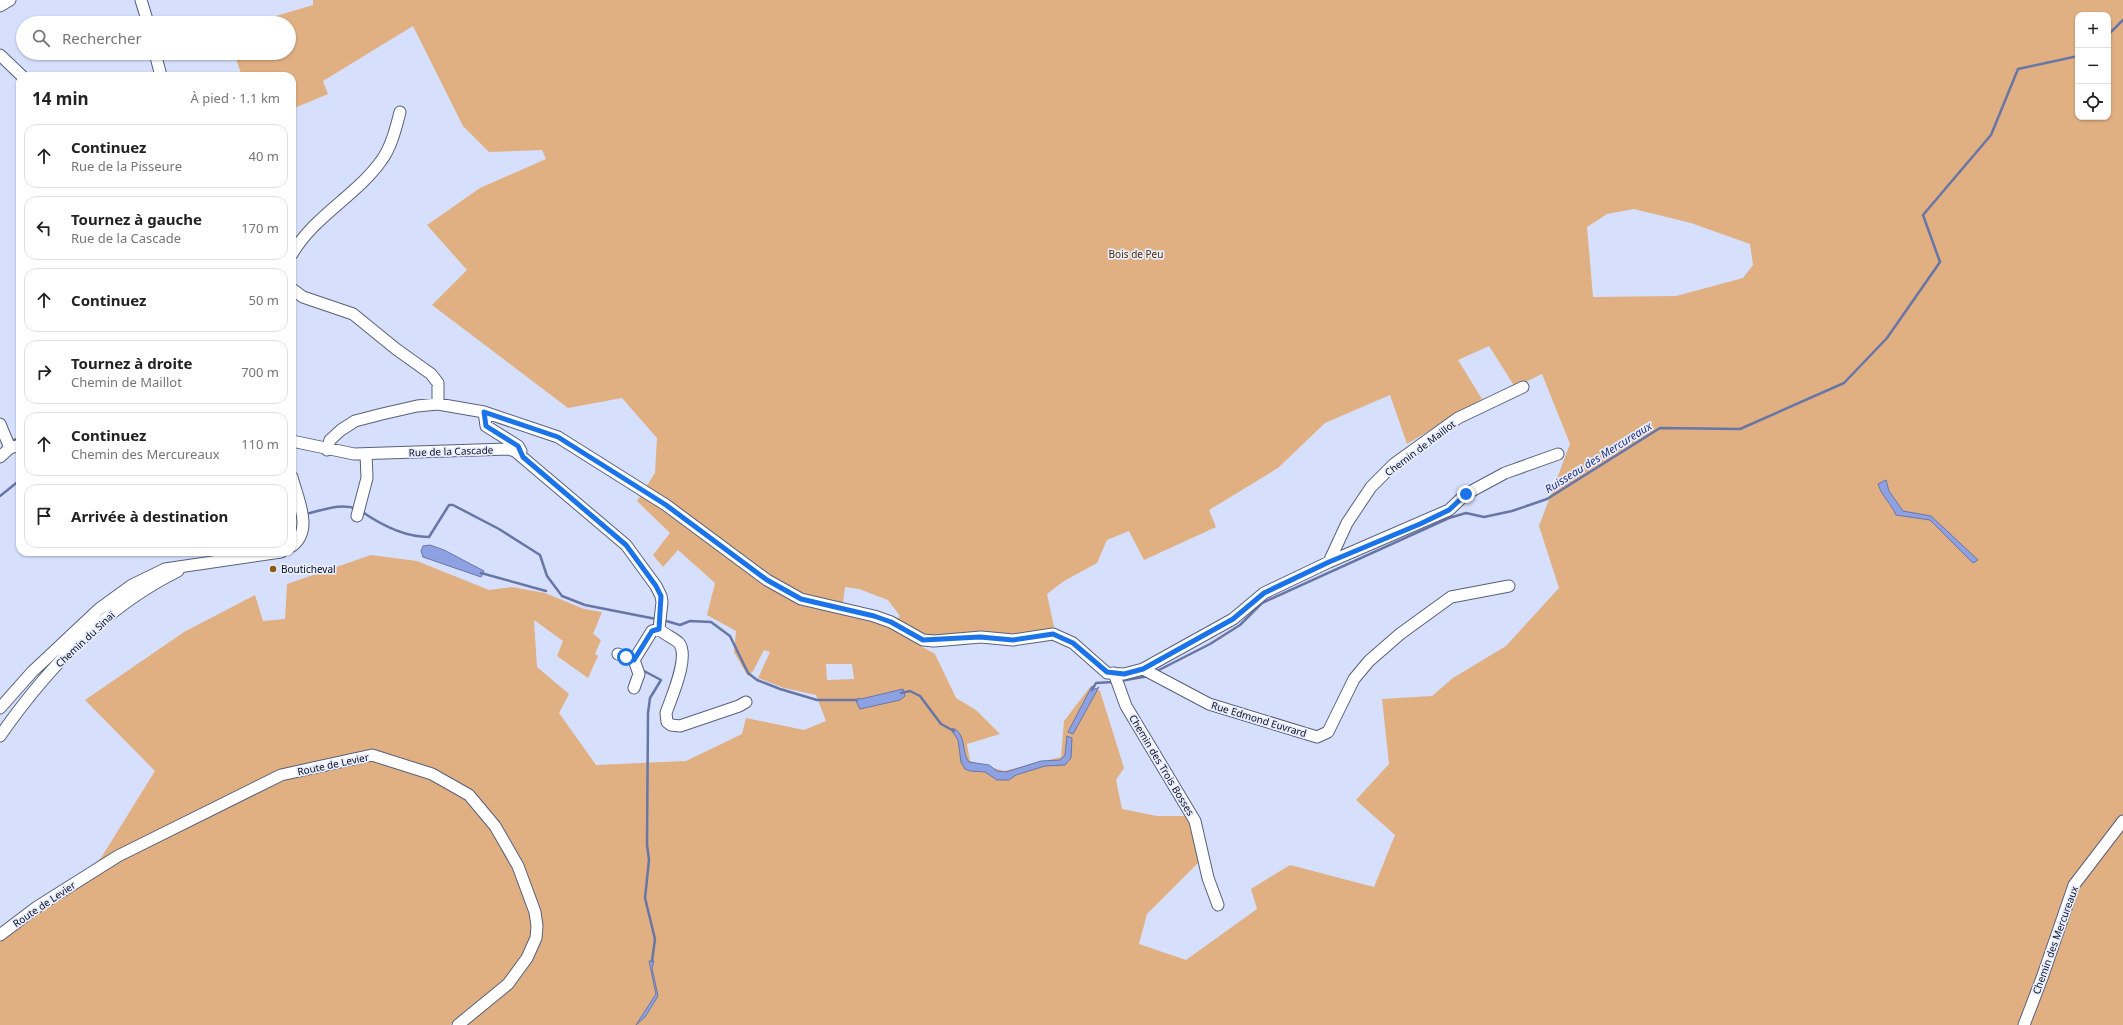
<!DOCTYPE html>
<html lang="fr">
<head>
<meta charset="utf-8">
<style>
  body { margin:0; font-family:"Noto Sans",sans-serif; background:#f6f6f6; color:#222 }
  .controls { position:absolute; right:12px; top:12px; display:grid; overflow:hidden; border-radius:8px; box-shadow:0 1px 3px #0004 }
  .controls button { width:36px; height:36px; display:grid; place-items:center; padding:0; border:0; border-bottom:1px solid #e0e0e0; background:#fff; color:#222; font:20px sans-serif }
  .stop { position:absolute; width:12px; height:12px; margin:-9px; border:3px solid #1a73e8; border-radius:50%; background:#fff }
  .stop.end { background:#1a73e8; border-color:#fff; box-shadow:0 1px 4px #0008 }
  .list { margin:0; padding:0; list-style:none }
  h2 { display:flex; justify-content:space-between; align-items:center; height:52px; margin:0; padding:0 16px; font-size:17px }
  h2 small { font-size:13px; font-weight:400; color:#767676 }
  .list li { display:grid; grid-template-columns:26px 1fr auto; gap:12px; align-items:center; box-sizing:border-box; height:64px; margin:0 8px 8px; padding:0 8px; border:1px solid #e0e0e0; border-radius:12px }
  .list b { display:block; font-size:15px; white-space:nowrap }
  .list p { margin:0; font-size:13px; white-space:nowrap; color:#767676 }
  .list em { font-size:13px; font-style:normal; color:#767676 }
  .icon { flex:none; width:22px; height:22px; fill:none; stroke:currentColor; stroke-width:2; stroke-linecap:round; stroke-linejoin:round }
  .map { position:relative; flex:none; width:2123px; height:1025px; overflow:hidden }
  .search { position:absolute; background:#fff; box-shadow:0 1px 3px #0004; left:16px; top:16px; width:280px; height:44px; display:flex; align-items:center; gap:10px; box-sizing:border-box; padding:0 14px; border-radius:22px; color:#767676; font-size:15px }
  .panel { position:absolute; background:#fff; box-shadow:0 1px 3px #0004; left:16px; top:72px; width:280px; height:484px; border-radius:12px }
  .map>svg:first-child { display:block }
  .green { fill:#e0af82; fill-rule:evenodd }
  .water { fill:#8ea1e2; stroke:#6876a7 }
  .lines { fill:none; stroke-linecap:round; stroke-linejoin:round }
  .stream { stroke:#6876a7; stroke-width:2.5 }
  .minor-casing { stroke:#596079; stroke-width:13 }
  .minor { stroke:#fff; stroke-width:11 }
  .route { stroke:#1a73e8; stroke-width:5 }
  .poi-dot { fill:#905712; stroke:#e7edff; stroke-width:1.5 }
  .labels { text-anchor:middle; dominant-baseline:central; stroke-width:3.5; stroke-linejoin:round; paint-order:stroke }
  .park-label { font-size:10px; fill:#4f2a00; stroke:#e7edff }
  .street-label { font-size:10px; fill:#0f121c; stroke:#e7edff }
  .poi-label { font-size:10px; fill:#0f121c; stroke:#e7edff; text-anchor:start }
  .water-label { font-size:11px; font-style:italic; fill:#26327d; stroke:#e7edff }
</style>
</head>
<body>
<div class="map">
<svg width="2123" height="1025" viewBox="0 0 2123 1025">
  <rect width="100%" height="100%" fill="#d6e0fd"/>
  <path class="green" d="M 313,0 L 2123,0 L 2123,1025 L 465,1025 L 512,988 L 540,911 L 472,792 L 373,750 L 279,771 L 81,874 L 101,858 L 155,771 L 85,700 L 184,632 L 255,595 L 263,621 L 285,619 L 287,584 L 371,555 L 417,561 L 489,590 L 512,587 L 545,593 L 584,609 L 602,612 L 593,634 L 601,640 L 595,654 L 598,656 L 588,678 L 557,656 L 563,641 L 534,620 L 537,667 L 569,694 L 559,713 L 596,765 L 686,761 L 742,734 L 746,718 L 804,730 L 826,721 L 816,695 L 784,688 L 758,678 L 770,652 L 764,650 L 753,671 L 748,676 L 734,652 L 736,631 L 707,615 L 715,583 L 678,550 L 663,567 L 653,555 L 670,533 L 637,501 L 655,473 L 657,438 L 622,398 L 568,408 L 432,305 L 467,270 L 427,225 L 480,188 L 546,159 L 542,150 L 489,152 L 463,126 L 413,26 L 323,81 L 328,94 L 292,109 L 292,76 L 242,76 L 234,53 L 289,53 L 289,23 L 252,23 L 313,5 ZM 2078,15 L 2108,15 L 2108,117 L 2078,117 ZM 1634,209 L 1691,223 L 1750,244 L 1753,265 L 1743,278 L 1676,296 L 1593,297 L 1587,227 L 1607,214 ZM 1489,346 L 1515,387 L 1542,374 L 1570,444 L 1539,526 L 1559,588 L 1506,646 L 1453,678 L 1432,696 L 1382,699 L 1389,764 L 1356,800 L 1395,835 L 1374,887 L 1290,865 L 1251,889 L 1257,909 L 1186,960 L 1139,944 L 1147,914 L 1201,860 L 1188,816 L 1157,816 L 1122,809 L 1116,780 L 1124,768 L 1100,691 L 1090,687 L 1064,721 L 1061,757 L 1004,771 L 970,761 L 967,744 L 1000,734 L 976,710 L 956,698 L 935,654 L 912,641 L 893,626 L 842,611 L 845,587 L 859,589 L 888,600 L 900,616 L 896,621 L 928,636 L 1055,632 L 1047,594 L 1064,581 L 1097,563 L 1107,540 L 1129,531 L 1144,560 L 1216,527 L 1209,510 L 1278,468 L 1325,423 L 1390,395 L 1407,444 L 1482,399 L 1458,360 ZM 826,664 L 852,664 L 854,679 L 827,680 ZM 903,689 L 859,705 L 856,701 L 857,698 L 861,699 Z
    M 372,761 C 404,771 436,779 464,799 C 489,817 530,895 532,925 C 532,935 528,945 523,954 C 507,986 473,1000 450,1025 L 0,1025 L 0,942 L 40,911 L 121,860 L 283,780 Z"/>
  <path class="water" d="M 1886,480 L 1889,491 L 1903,511 L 1931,516 L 1978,560 L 1973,563 L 1930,520 L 1896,515 C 1891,503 1882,497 1878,484 Z
    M 430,545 L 444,550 L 484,571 L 481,577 L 423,557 L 421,551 L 423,546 Z
    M 1092,686 L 1096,689 L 1099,687 L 1073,734 L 1068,732 Z
    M 903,689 L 905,696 L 900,700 L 860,709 L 856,701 L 858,698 L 861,699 Z
    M 953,728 C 967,735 961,752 969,762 L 989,765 L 997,771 L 1006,772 L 1041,761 L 1060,760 L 1065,755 L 1067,736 L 1072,738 L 1071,758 L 1065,765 L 1045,766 L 1016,775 L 1009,780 L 997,780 L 985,772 L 970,771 L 965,769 L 961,762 L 958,740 L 952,731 Z
    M 649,961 L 654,961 L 652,968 L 658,996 L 645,1017 L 636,1025 L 656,994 Z"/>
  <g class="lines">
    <path class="stream" d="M 2108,35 L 2123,20
      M 11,441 L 20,438
      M 0,496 L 20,480
      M 361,511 C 381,525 404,537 429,537 L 449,505 L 453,505 L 499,529 L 540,555 L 547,576 L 562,596 L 585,605 L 656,619
      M 305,514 C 321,511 341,502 357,509
      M 292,517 L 300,515
      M 481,573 L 546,591
      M 663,620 L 680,625 L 690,621 L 711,622 L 730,636 L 748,673 L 757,680 L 780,689 L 817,700 L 857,700
      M 644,671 L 661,680 L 650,698 L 648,713 L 647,845 L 649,860 L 645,898 L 655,939 L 652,961
      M 1157,671 L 1210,644 L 1240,625 L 1262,603 L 1449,518 L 1466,513 L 1484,517 L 1512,511 L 1547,499 L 1660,428 L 1740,429 L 1844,383 L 1887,338 L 1940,262 L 1923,215 L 1991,135 L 2018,69 L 2078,56
      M 1120,681 L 1149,676
      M 1092,690 L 1096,683 L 1113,682
      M 901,693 L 910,691 L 920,696 L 941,724 L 954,731"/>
    <g class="minor-casing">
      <path id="minor" d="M 141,0 L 148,23
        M 0,6 L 10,0
        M 155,53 L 161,76
        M 0,55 L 22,76
        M 292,254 C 314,216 356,196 381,161 C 391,148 396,128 400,112
        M 292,289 L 303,297 L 353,314 L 396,349 L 431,374 L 438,383 L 438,404
        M 484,412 L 486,426 L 518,446 L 521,451
        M 0,424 L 10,448
        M 292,441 L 354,454 L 508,449 L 515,451 L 626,545 L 656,586 L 661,596 L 662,602 L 659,629 C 665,635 674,638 679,643 C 690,657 671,698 666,713 L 667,722 L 671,725 L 680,726 L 739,706 L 746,702
        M 327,450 L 330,440 L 341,430 L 355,421 L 382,414 L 417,406 L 438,404 L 484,412 L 558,437 L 666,505 L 767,580 L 801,599 L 874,616 L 891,622 L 923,640 L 934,641 L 981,637 L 1013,640 L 1053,634 L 1073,643 L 1107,673 L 1124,674 L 1143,669 L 1233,619 L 1264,593 L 1329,562 L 1449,510 L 1466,494 L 1505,473 L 1558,454
        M 0,457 L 10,448 L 20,445
        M 292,477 C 297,498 314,530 292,546
        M 357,516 L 367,478 L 366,454
        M 1329,562 L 1347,523 L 1371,487 L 1394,464 L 1458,418 L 1523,387
        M 618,654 L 634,660
        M 1143,669 L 1209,704 L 1317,737 L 1328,732 L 1354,679 L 1369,661 L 1400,634 L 1451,597 L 1509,586
        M 1114,673 L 1126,706 L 1195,821 L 1208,878 L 1218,905
        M 634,688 L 639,674 L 634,660 L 652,631 L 659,629
        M 0,708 L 32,672 L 99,609 L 132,585 L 165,569 L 281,552
        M 0,736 C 46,670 105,607 178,571
        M 0,935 L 37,907 L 118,856 L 281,775 L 372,755 L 432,774 L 469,795 L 495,826 L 518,866 L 535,912 L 537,926 L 536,938 L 527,958 L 508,984 L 458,1025
        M 2024,1025 L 2042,978 L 2074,885 L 2123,821"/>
    </g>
    <use href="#minor" class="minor"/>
  </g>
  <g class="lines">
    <path class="route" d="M 626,657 L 634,660 L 652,631 L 659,629 L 661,596 L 656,586 L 626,545 L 523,457 L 518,446 L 486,426 L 484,412 L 558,437 L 666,505 L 767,580 L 801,599 L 874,616 L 891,622 L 923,640 L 980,637 L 1013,640 L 1053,634 L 1073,643 L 1107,672 L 1124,674 L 1143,669 L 1233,619 L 1264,593 L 1329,562 L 1420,524 L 1449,510 L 1466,494"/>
  </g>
  <circle class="poi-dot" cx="273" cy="569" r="4"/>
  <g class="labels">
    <g class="park-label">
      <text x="1136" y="254">Bois de Peu</text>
    </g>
    <g class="street-label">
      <text transform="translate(1420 448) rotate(-37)">Chemin de Maillot</text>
      <text transform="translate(451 451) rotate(-2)">Rue de la Cascade</text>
      <text transform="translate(85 639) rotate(-43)">Chemin du Sinaï</text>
      <text transform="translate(1259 719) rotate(17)">Rue Edmond Euvrard</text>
      <text transform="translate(333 764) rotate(-12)">Route de Levier</text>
      <text transform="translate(1162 765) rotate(59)">Chemin des Trois Bosses</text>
      <text transform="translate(44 904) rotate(-34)">Route de Levier</text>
      <text transform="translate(2055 940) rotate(-70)">Chemin des Mercureaux</text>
    </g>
    <g class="poi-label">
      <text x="281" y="569">Bouticheval</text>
    </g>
    <g class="water-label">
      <text transform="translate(1598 457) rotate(-32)">Ruisseau des Mercureaux</text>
    </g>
  </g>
</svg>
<div class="controls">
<button>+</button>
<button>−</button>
<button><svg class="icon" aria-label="locate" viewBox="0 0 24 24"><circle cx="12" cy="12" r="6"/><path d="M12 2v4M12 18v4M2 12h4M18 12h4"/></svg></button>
</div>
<div class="stop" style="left:626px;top:657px"></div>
<div class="stop end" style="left:1466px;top:494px"></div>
<div class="search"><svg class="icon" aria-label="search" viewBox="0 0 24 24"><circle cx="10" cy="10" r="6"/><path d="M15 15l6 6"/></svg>Rechercher</div>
<section class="panel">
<h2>14 min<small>À pied · 1.1 km</small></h2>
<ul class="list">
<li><svg class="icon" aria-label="ahead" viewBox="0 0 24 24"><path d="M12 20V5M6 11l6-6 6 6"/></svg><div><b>Continuez</b><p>Rue de la Pisseure</p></div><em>40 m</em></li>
<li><svg class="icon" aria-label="left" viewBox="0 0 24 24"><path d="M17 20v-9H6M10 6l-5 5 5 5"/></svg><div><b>Tournez à gauche</b><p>Rue de la Cascade</p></div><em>170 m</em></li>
<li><svg class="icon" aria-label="ahead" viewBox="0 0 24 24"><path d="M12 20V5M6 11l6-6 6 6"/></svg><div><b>Continuez</b></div><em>50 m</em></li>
<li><svg class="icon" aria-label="right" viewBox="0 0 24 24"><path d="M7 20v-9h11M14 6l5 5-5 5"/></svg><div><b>Tournez à droite</b><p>Chemin de Maillot</p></div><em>700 m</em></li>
<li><svg class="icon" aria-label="ahead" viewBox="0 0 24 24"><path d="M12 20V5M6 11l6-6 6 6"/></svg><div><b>Continuez</b><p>Chemin des Mercureaux</p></div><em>110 m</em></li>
<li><svg class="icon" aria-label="arrive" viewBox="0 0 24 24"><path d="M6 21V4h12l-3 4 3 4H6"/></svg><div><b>Arrivée à destination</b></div></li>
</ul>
</section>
</div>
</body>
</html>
